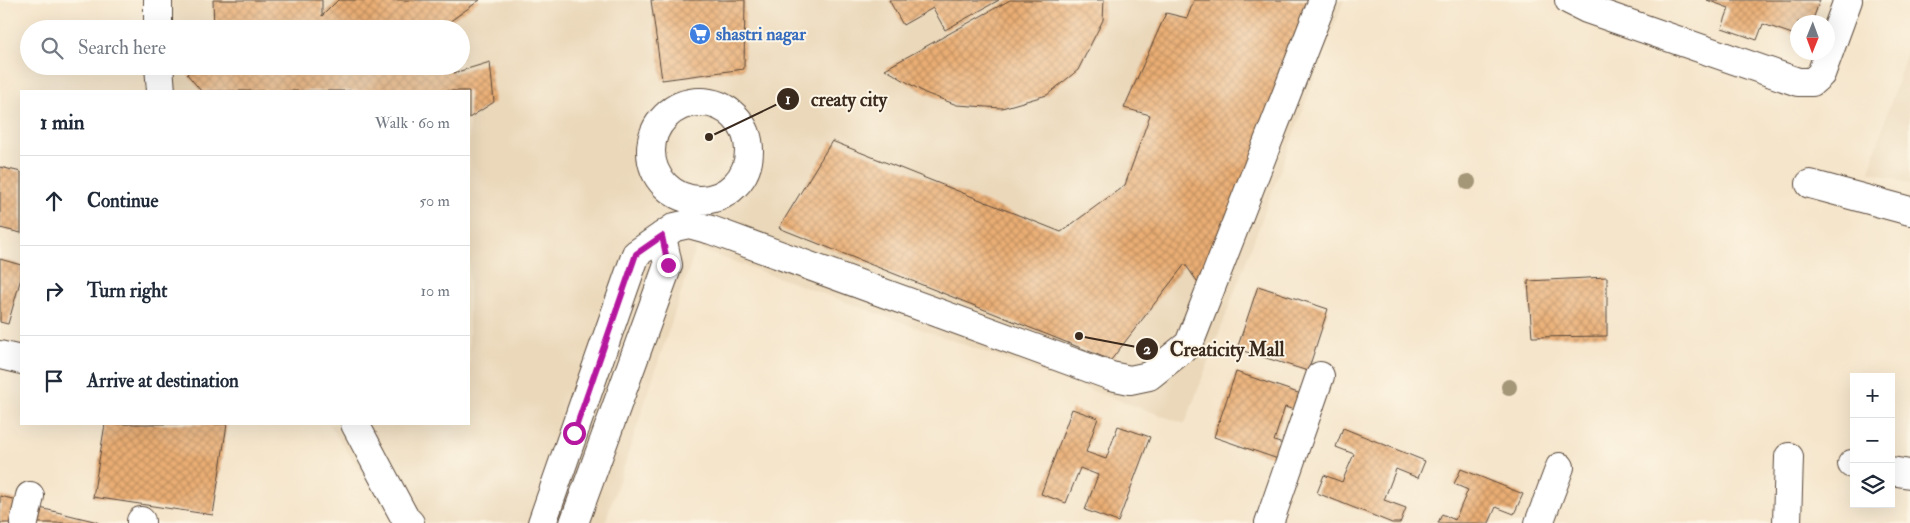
<!DOCTYPE html>
<html lang="en">
<head>
<meta charset="utf-8">
<style>
  body { margin:0; font-family:"IM FELL Double Pica",serif; background:#f6f6f7; color:#1f2937 }
  .controls { position:absolute; right:15px; bottom:15px; display:grid; overflow:hidden; border-radius:0px; box-shadow:0 5px 20px #0002 }
  .controls button { width:45px; height:45px; display:grid; place-items:center; padding:0; border:0; border-bottom:1px solid #e0e1e3; background:#fff; color:#1f2937; font:25px sans-serif }
  .compass { position:absolute; left:1790px; top:15px; width:45px; height:45px; border-radius:50%; background:#fff; box-shadow:0 5px 20px #0002; rotate:181deg }
  .stop { position:absolute; width:15px; height:15px; margin:-11px; border:4px solid #b5179e; border-radius:50%; background:#fff }
  .stop.end { background:#b5179e; border-color:#fff; box-shadow:0 1px 5px #0008 }
  .list { margin:0; padding:0; list-style:none }
  h2 { display:flex; justify-content:space-between; align-items:center; height:65px; margin:0; padding:0 20px; font-size:21px }
  h2 small { font-size:16px; font-weight:400; color:#747a83 }
  .list li { display:grid; grid-template-columns:32px 1fr auto; gap:15px; align-items:center; box-sizing:border-box; height:90px; padding:0 20px; border-top:1px solid #e0e1e3 }
  .list b { display:block; font-size:19px; white-space:nowrap }
  .list em { font-size:16px; font-style:normal; color:#747a83 }
  .icon { flex:none; width:28px; height:28px; fill:none; stroke:currentColor; stroke-width:2; stroke-linecap:round; stroke-linejoin:round }
  .map { position:relative; flex:none; width:1910px; height:523px; overflow:hidden }
  .search { position:absolute; background:#fff; box-shadow:0 5px 20px #0002; left:20px; top:20px; width:450px; height:55px; display:flex; align-items:center; gap:12px; box-sizing:border-box; padding:0 18px; border-radius:28px; color:#747a83; font-size:19px }
  .panel { position:absolute; background:#fff; box-shadow:0 5px 20px #0002; left:20px; top:90px; width:450px; height:335px; border-radius:0px }
  .map>svg:first-child { display:block }
  .built { fill:#ebd8ba }
  .building { fill:url(#building-cross-hatch) }
  .lines { fill:none; stroke-linecap:round; stroke-linejoin:round }
  .minor-casing { stroke:#574638; stroke-width:30 }
  .minor { stroke:#fff; stroke-width:28 }
  .tree { fill:#a49778 }
  .route { stroke:#b5179e; stroke-width:6 }
  .labels { text-anchor:middle; dominant-baseline:central; stroke-width:4; stroke-linejoin:round; paint-order:stroke }
  .shop-label { font-size:18px; font-weight:bold; fill:#366cbe; stroke:#fcf5e5; text-anchor:start }
  .leader { fill:none; stroke:#3b2a1e; stroke-width:2 }
  .callout-dot { fill:#3b2a1e; stroke:#fcf5e5; stroke-width:2 }
  .mark-label { font-size:15px; text-anchor:middle; font-weight:bold; fill:#fff }
  .callout-label { font-size:19px; text-anchor:middle; font-weight:bold; fill:#3b2a1e; stroke:#fcf5e5; stroke-width:4; stroke-linejoin:round; paint-order:stroke }
</style>
</head>
<body>
<div class="map">
<svg width="1910" height="523" viewBox="0 0 1910 523">
  <defs>
    <pattern id="building-cross-hatch" width="8" height="8" patternUnits="userSpaceOnUse" patternTransform="scale(1.25)"><rect width="8" height="8" fill="#eaae75"/><path d="M0 0l8 8M0 8l8-8" fill="none" stroke="#bf8e5f"/></pattern>
  </defs>
  <rect width="100%" height="100%" fill="#fcf5e5"/>
  <filter id="ink" filterUnits="userSpaceOnUse"><feTurbulence type="fractalNoise" baseFrequency=".02" numOctaves="2"/><feDisplacementMap in="SourceGraphic" scale="10" xChannelSelector="R" yChannelSelector="G"/><feConvolveMatrix kernelMatrix="1 2 1 2 8 2 1 2 1" color-interpolation-filters="sRGB"/></filter>
  <filter id="wash" filterUnits="userSpaceOnUse"><feTurbulence type="fractalNoise" baseFrequency=".0096" numOctaves="4" result="noise"/><feDisplacementMap in="SourceGraphic" scale="20" xChannelSelector="R" yChannelSelector="G"/><feGaussianBlur stdDeviation="1.12" result="paint"/><feColorMatrix in="noise" values="0 0 0 0 0 0 0 0 0 0 0 0 0 0 0 0 0 1.4 0 .05"/><feComposite in="paint" operator="in"/></filter>
  <g filter="url(#wash)">
    <rect width="100%" height="100%" fill="#f5e5cb"/>
    <path class="built" d="M 156,0 L 1344,0 L 1185,424 L 696,248 L 605,523 L 396,523 L 329,424 L 469,424 L 469,91 L 157,91 L 157,66 L 461,66 L 461,29 L 156,29 Z
      M 1910,42 L 1910,184 L 1869,171 Z"/>
    <g id="blocks">
      <path class="building" d="M 213,0 L 322,0 L 322,16 L 338,0 L 480,0 L 439,29 L 214,29 Z
        M 651,0 L 745,0 L 744,69 L 662,80 Z
        M 889,0 L 999,0 L 945,30 L 933,8 L 903,25 Z
        M 1010,0 L 1104,0 L 1103,20 L 1078,70 L 1047,95 L 1002,108 L 957,105 L 925,93 L 885,69 Z
        M 1194,0 L 1315,0 L 1204,291 L 1185,264 L 1111,360 L 779,228 L 832,141 L 1061,232 L 1125,185 L 1150,115 L 1124,108 L 1166,13 L 1187,18 Z
        M 1707,0 L 1820,0 L 1812,22 L 1798,22 L 1798,36 L 1763,24 L 1757,40 L 1722,28 L 1729,8 Z
        M 490,62 L 494,102 L 469,118 L 469,91 L 201,91 L 187,74 L 197,66 L 449,66 L 454,73 Z
        M 0,167 L 21,172 L 21,233 L 0,228 Z
        M 0,259 L 21,265 L 21,278 L 8,324 L 0,322 Z
        M 1607,277 L 1607,336 L 1532,337 L 1528,281 Z
        M 1258,286 L 1328,309 L 1308,371 L 1237,349 Z
        M 1236,372 L 1307,396 L 1301,412 L 1285,407 L 1274,441 L 1289,446 L 1284,461 L 1214,437 Z
        M 1072,409 L 1098,418 L 1086,452 L 1106,459 L 1118,426 L 1150,437 L 1118,522 L 1085,510 L 1098,475 L 1080,468 L 1066,503 L 1041,494 Z
        M 105,424 L 227,424 L 213,515 L 93,497 Z
        M 1343,428 L 1425,461 L 1418,478 L 1396,469 L 1384,500 L 1406,508 L 1400,523 L 1392,523 L 1317,493 L 1324,475 L 1342,482 L 1354,454 L 1336,447 Z
        M 1461,469 L 1523,494 L 1514,514 L 1496,507 L 1489,523 L 1438,523 L 1442,514 L 1455,520 L 1468,490 L 1454,484 Z
        M 0,496 L 17,500 L 12,523 L 0,523 Z
        M 36,507 L 98,522 L 98,523 L 32,523 Z"/>
    </g>
  </g>
  <g filter="url(#ink)">
    <use href="#blocks" fill-opacity="0" stroke="#574638" stroke-width="1"/>
    <g class="lines">
      <g class="minor-casing">
        <path id="minor" d="M 158,0 L 158,29
          M 1569,0 L 1587,9 L 1798,82 L 1812,82 L 1821,74 L 1848,0
          M 159,66 L 161,91
          M651 151a49 49 0 1 1 98 0a49 49 0 1 1-98 0Z
          M 1810,184 L 1910,211
          M 0,355 L 21,360
          M 355,424 L 405,518 L 410,523
          M 1852,464 L 1854,464
          M 1891,471 L 1910,474
          M 24,523 L 30,496
          M 141,523 L 141,521
          M 542,523 L 636,254 L 675,227 L 689,224 L 711,230 L 1111,376 L 1130,380 L 1149,376 L 1189,344 L 1323,0
          M 574,523 L 668,265 L 662,236
          M 1269,523 L 1320,376
          M 1539,523 L 1560,467
          M 1787,523 L 1789,457"/>
      </g>
      <use href="#minor" class="minor"/>
    </g>
    <g class="tree">
      <circle cx="1468" cy="182" r="8"/>
      <circle cx="1509" cy="387" r="8"/>
    </g>
  </g>
  <g class="lines" filter="url(#ink)">
    <path class="route" d="M 574,433 L 636,254 L 662,236 L 668,265"/>
  </g>
  <defs>
    <g id="supermarket-disc" transform="scale(1.125)"><circle r="9.5" fill="#3f7fe0" stroke="#fcf5e5"/><path d="M-6-5.5h2.5l.6 2H6L4.5 2H-2.5L-4.4-4H-6ZM-1.5 3.2a1.3 1.3 0 1 0 .1 0ZM3 3.2a1.3 1.3 0 1 0 .1 0Z" fill="#fff"/></g>
  </defs>
  <g fill-rule="evenodd">
    <use href="#supermarket-disc" x="700" y="34"/>
  </g>
  <g class="labels">
    <g class="shop-label">
      <text x="716" y="34">shastri nagar</text>
    </g>
  </g>
  <path class="leader" d="M709 137L788 99M1079 336L1147 349"/>
  <g class="callout-dot">
    <circle cx="709" cy="137" r="5"/>
    <circle cx="1079" cy="336" r="5"/>
    <circle cx="788" cy="99" r="12"/>
    <circle cx="1147" cy="349" r="12"/>
  </g>
  <g class="mark-label">
    <text x="788" y="104">1</text>
    <text x="1147" y="354">2</text>
  </g>
  <g class="callout-label">
    <text x="849" y="106">creaty city</text>
    <text x="1227" y="356">Creaticity Mall</text>
  </g>
</svg>
<div class="controls">
<button>+</button>
<button>−</button>
<button><svg class="icon" aria-label="layers" viewBox="0 0 24 24"><path d="M12 4l9 5-9 5-9-5zM3 14l9 5 9-5"/></svg></button>
</div>
<svg class="compass" viewBox="-18 -18 36 36"><path d="M0-13l5 13h-10z" fill="#e53935"/><path d="M0 13l5-13h-10z" fill="#747a83"/></svg>
<div class="stop" style="left:574px;top:433px"></div>
<div class="stop end" style="left:668px;top:265px"></div>
<div class="search"><svg class="icon" aria-label="search" viewBox="0 0 24 24"><circle cx="10" cy="10" r="6"/><path d="M15 15l6 6"/></svg>Search here</div>
<section class="panel">
<h2>1 min<small>Walk · 60 m</small></h2>
<ul class="list">
<li><svg class="icon" aria-label="ahead" viewBox="0 0 24 24"><path d="M12 20V5M6 11l6-6 6 6"/></svg><div><b>Continue</b></div><em>50 m</em></li>
<li><svg class="icon" aria-label="right" viewBox="0 0 24 24"><path d="M7 20v-9h11M14 6l5 5-5 5"/></svg><div><b>Turn right</b></div><em>10 m</em></li>
<li><svg class="icon" aria-label="arrive" viewBox="0 0 24 24"><path d="M6 21V4h12l-3 4 3 4H6"/></svg><div><b>Arrive at destination</b></div></li>
</ul>
</section>
</div>
</body>
</html>
